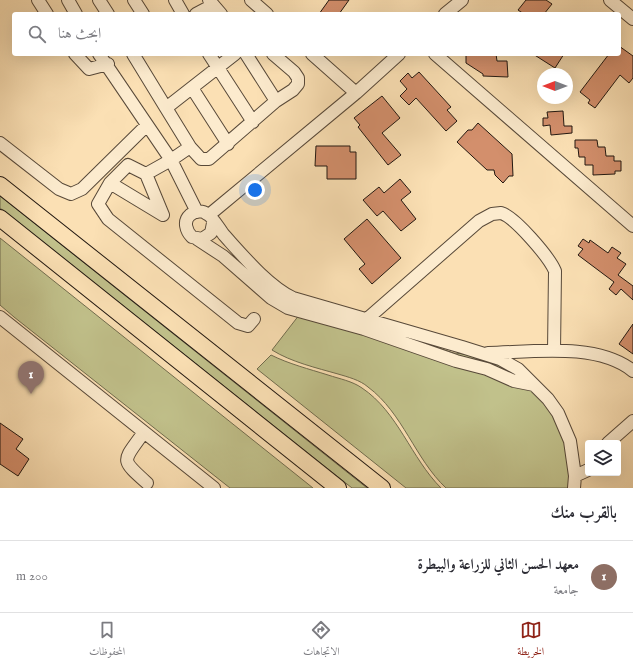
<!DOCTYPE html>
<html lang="ar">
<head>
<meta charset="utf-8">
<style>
  body { margin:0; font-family:"IM FELL English",Amiri,serif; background:#f2f2f3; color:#2b2b33; direction:rtl }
  .controls { position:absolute; right:12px; bottom:12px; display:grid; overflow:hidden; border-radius:4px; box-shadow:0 4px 16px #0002 }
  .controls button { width:36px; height:36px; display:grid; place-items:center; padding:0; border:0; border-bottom:1px solid #e1e1e2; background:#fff; color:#2b2b33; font:20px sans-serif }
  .compass { position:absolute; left:537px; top:68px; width:36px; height:36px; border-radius:50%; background:#fff; box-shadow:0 4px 16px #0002; rotate:270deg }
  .you { position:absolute; left:255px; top:190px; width:14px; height:14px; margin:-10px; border:3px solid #fff; border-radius:50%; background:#1a73e8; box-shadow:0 0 0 6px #1a73e833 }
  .badge { display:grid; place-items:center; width:26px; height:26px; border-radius:50%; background:#8f2418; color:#fff; font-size:13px; font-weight:700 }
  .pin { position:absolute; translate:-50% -33px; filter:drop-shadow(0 1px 2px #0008) }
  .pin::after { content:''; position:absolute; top:21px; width:14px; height:12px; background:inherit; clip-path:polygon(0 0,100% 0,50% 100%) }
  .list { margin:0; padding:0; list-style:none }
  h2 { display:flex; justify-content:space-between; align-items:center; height:52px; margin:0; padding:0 16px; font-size:17px }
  h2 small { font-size:13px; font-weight:400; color:#7c7c81 }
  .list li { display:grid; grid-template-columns:26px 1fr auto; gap:12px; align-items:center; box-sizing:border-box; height:72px; padding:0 16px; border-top:1px solid #e1e1e2 }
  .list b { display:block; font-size:15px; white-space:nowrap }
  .list p { margin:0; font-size:13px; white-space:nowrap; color:#7c7c81 }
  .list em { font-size:13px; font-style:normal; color:#7c7c81 }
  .icon { flex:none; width:22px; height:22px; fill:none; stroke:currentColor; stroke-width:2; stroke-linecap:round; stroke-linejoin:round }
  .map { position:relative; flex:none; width:633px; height:488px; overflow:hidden; direction:ltr }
  .search { position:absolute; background:#fff; box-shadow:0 4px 16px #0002; left:12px; right:12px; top:12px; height:44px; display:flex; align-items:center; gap:10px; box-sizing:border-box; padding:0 14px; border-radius:4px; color:#7c7c81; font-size:15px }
  .sheet { height:124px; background:#fff }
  nav { display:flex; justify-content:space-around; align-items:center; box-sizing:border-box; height:56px; border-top:1px solid #e1e1e2; background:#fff; font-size:11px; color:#7c7c81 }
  nav a { display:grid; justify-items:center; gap:2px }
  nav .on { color:#8f2418 }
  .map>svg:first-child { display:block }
  .green { fill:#c1c18b; stroke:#716c4e }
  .building { fill:#d38f6c; stroke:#211710 }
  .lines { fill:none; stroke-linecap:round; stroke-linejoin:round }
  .minor-casing { stroke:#584939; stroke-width:14 }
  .major-casing { stroke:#211710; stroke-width:18 }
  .minor { stroke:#fcebce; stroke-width:12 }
  .major { stroke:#fbe0b4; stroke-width:16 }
</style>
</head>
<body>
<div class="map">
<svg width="633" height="488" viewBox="0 0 633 488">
  <rect width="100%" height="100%" fill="#fbe0b4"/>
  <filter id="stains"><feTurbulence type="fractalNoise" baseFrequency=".005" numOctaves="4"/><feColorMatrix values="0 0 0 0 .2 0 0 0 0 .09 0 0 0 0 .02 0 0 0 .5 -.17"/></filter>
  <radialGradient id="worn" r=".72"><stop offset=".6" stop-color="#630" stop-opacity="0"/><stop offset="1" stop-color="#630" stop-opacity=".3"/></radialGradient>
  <path class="green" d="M 0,196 L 367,488 L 352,488 L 0,208 Z
    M 0,238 L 313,488 L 230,488 L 14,317 L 0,305 Z
    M 303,310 L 370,325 L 454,353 L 472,355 L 502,365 L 536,388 L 566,436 L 570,488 L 446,488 C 415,459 403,413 368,387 C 360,380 348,377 338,374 C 317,368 291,362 272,350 Z
    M 271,355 C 289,364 309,369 328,375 C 340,379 352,381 362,388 C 398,412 411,458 441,488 L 406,488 L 257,369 Z"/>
  <path class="building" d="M 329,0 L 349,0 L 339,14 L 319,14 Z
    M 526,0 L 546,0 L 552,4 L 544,14 L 524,14 L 518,10 Z
    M 619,46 L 633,56 L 633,78 L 629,83 L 620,75 L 595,108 L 588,103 L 590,100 L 580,92 L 609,54 L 619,54 Z
    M 466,54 L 496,54 L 497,61 L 507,61 L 508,77 L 483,76 L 483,74 L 466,63 Z
    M 533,54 L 564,54 L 555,68 Z
    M 419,72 L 451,107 L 447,110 L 457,121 L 446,131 L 416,98 L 409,105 L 400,96 L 407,89 L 400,81 L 408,73 L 412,78 Z
    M 382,96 L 400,118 L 382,133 L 401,155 L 388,165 L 358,127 L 360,125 L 354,118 Z
    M 563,111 L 564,126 L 572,126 L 572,133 L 551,135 L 550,125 L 543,126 L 543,118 L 548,118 L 547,112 Z
    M 478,123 L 512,154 L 513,176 L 509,176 L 503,183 L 495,175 L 494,170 L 487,170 L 457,142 L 468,130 L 472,130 Z
    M 575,140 L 597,140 L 598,147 L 605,147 L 606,156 L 614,156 L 614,161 L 621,161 L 621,171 L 615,171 L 615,174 L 593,175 L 593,165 L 585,165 L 585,157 L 579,157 L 578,148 L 575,148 Z
    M 316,146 L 350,146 L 350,152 L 356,152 L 356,179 L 327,179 L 327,166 L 315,166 Z
    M 400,179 L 411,192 L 401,200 L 416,219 L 401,231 L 383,211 L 377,216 L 363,200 L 379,187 L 384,193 Z
    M 367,219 L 401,258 L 372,284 L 359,269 L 365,264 L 344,239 Z
    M 583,239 L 589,243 L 590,240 L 608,253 L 612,247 L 621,253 L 617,258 L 626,264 L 618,275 L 633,286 L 633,300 L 621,289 L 616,295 L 609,289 L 614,282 L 578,255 L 583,249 L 578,246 Z
    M 633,324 L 633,354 L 619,344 Z
    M 0,423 L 23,439 L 16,449 L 29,459 L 18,476 L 0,464 Z"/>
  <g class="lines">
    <g class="minor-casing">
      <path id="minor" d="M 38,0 L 47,14
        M 68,0 L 76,14
        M 99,0 L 108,14
        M 134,0 L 143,14
        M 175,0 L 183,14
        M 209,0 L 221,14
        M 251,0 L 267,14
        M 610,0 L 633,19
        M 196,14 L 213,5
        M 445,14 L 462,0
        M 75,54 L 89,69 L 108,64
        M 99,54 L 171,160 L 197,212
        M 133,54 L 166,108
        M 209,54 L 253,122
        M 246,54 L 276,101
        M 312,54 L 356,93
        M 435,54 L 633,226
        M 192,88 L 228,144
        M 0,143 L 59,189 L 71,194 L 82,189 L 146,126
        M 190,147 L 201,159 L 209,159 L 276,101 L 293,90 L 298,84 L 298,78 L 294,72 L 273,54
        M 146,174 L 171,160 L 190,147 L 166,108 L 235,54
        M 110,183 L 163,215
        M 163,215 L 146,174 L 128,165 L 110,183 L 98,204 L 108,219 L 238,323 L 248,326 L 254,319
        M 209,215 L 356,93 L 399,54
        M 213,223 L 211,233 L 202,239 L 192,237 C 186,231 183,221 190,215 C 195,211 202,210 207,214 C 212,216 220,230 224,235 C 243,256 268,286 293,298 L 462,347 L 500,359 L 518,369 L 548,399 L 558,413 L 570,441 L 575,476 L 574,488
        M 197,239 L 223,256 L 271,298 L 288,308 L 364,329 L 456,361 L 487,369 L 514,381 L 534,385
        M 0,317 L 214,488
        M 367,319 L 479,221 L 492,214 L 501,213 C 515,217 549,257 555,271 L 554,351
        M 488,353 C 532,352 597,342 633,371
        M 144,432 C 123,462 119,458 147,483
        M 608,443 L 633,421
        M 575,476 L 588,470"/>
    </g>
    <g class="major-casing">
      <path id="major" d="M 0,185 L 382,488
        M 0,218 L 338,488"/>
    </g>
    <use href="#minor" class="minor"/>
    <use href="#major" class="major"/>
  </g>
  <rect width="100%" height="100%" filter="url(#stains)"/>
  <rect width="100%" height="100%" fill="url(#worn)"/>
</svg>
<div class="controls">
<button><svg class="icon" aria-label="layers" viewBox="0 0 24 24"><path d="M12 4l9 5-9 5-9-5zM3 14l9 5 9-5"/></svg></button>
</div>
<svg class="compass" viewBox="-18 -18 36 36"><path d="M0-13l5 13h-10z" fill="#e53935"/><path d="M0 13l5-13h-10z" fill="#7c7c81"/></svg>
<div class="you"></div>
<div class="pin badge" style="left:31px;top:394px;background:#8d6e63">1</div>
<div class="search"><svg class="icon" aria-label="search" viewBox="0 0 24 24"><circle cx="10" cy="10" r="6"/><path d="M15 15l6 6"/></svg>ابحث هنا</div>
</div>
<section class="sheet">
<h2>بالقرب منك<small></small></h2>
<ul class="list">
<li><span class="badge" style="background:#8d6e63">1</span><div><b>معهد الحسن الثاني للزراعة والبيطرة</b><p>جامعة</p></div><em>200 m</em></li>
</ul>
</section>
<nav>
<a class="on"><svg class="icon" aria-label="map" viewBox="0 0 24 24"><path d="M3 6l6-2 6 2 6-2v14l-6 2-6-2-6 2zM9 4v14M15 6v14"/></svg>الخريطة</a>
<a><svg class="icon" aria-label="directions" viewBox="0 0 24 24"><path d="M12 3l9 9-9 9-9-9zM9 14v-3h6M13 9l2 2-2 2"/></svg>الاتجاهات</a>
<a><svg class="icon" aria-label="saved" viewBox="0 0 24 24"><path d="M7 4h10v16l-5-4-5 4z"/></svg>المحفوظات</a>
</nav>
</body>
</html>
